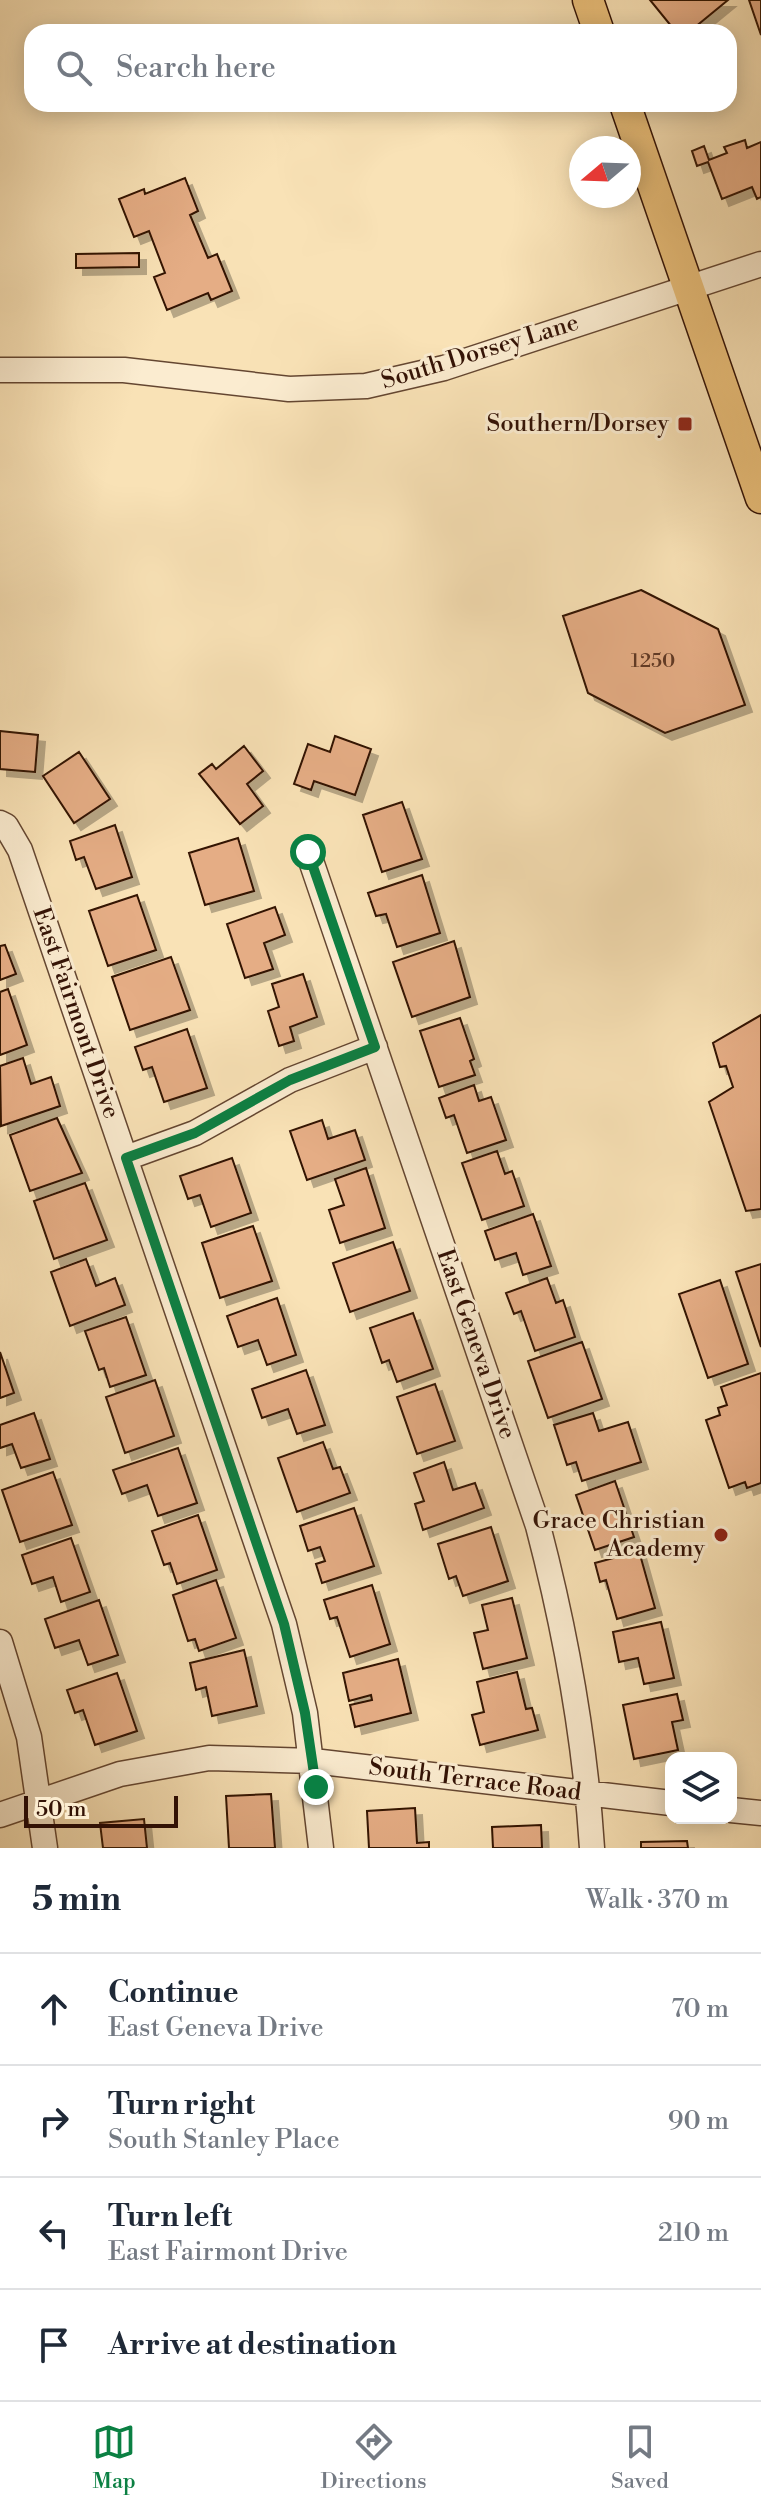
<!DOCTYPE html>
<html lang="en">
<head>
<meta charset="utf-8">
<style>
  body { margin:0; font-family:"Libre Bodoni",serif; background:#f2f2f3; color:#1f2937 }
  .controls { position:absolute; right:24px; bottom:24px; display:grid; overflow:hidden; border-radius:16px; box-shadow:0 4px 20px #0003 }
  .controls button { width:72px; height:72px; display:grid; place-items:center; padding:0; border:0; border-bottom:2px solid #e0e1e3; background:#fff; color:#1f2937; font:40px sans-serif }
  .compass { position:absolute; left:569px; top:136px; width:72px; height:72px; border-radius:50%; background:#fff; box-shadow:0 4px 20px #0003; rotate:251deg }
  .scale { position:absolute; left:24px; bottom:20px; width:154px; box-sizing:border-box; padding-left:8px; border:4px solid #331205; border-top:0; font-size:22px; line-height:28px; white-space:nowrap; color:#331205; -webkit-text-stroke:6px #fbecd0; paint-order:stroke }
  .stop { position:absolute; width:24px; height:24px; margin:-18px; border:6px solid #0b8043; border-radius:50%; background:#fff }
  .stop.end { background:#0b8043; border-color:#fff; box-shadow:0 2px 8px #0008 }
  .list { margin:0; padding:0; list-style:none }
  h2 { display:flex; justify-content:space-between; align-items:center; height:104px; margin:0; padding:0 32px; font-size:34px }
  h2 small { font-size:26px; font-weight:400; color:#747a83 }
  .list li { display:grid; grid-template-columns:52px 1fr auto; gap:24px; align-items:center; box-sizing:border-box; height:112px; padding:0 32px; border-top:2px solid #e0e1e3 }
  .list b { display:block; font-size:30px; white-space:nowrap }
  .list p { margin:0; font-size:26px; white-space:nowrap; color:#747a83 }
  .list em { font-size:26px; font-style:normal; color:#747a83 }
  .icon { flex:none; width:44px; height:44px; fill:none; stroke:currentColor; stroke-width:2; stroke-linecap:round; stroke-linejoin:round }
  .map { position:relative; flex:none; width:761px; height:1848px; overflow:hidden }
  .search { position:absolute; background:#fff; box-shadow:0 4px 20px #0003; left:24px; right:24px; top:24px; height:88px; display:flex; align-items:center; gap:20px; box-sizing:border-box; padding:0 28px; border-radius:24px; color:#747a83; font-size:30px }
  .sheet { height:552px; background:#fff }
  nav { display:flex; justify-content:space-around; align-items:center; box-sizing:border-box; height:112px; border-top:2px solid #e0e1e3; background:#fff; font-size:22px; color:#747a83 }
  nav a { display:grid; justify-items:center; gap:4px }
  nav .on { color:#0b8043 }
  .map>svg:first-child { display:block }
  .building { fill:#e5ad85; stroke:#331205; stroke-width:2; filter:url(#shadow) }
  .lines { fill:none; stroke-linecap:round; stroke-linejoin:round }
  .minor-casing { stroke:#644631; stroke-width:27 }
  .major-casing { stroke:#331205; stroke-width:33 }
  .minor { stroke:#fbecd0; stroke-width:24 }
  .major { stroke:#ecc17b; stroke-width:30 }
  .route { stroke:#0b8043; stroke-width:10 }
  .poi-dot { fill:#8f2418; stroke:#fbecd0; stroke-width:3 }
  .labels { text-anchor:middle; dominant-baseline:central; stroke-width:6; stroke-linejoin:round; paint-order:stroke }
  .number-label { font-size:20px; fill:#603925 }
  .street-label { font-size:24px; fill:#331205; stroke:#fbecd0 }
  .poi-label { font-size:24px; fill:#331205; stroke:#fbecd0; text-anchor:end }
</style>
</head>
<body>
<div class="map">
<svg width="761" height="1848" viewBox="0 0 761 1848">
  <defs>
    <filter id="shadow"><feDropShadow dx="7" dy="7" stdDeviation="0" flood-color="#0004"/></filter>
  </defs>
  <rect width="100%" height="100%" fill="#f9e2b6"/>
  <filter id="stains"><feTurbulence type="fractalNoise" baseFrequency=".0025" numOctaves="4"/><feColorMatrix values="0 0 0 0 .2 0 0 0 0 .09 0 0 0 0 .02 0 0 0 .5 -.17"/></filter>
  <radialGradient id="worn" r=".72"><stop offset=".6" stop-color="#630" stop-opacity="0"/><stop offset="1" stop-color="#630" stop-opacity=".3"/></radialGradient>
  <path class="building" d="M 650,0 L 728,0 L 689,32 L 676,32 Z
    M 749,0 L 761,0 L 761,35 Z
    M 745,140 L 747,148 L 761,142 L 761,197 L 757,199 L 752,187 L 722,199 L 708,162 L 697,166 L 692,151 L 704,146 L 709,160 L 727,153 L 724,147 Z
    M 185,178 L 198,211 L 190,215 L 208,258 L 217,254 L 232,291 L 211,300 L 208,293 L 167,310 L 154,277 L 165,273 L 149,231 L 134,237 L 119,199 L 144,189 L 145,194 Z
    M 139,253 L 139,267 L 76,268 L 76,254 Z
    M 641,590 L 718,629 L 745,705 L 665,733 L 588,693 L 563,616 Z
    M 0,731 L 38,735 L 35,772 L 0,769 Z
    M 335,736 L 371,749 L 355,795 L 314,781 L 311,790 L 294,784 L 308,744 L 330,752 Z
    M 244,746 L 263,771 L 247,784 L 263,806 L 240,824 L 199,774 L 212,764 L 216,769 Z
    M 79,752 L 110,799 L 74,823 L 43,776 Z
    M 402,802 L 422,859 L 382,872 L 363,815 Z
    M 115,825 L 132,877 L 96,889 L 84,857 L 76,860 L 70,841 Z
    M 238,838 L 254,891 L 205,905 L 189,853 Z
    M 422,875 L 440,933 L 397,947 L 386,914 L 376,916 L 368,893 Z
    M 137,895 L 156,950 L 108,966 L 89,911 Z
    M 275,907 L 285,935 L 264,943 L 273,969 L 245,978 L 227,924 Z
    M 454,941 L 470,997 L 412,1017 L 393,962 Z
    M 5,945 L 16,974 L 0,980 L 0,946 Z
    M 171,957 L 190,1010 L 130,1030 L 112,977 Z
    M 303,974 L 317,1017 L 290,1027 L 294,1041 L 279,1046 L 268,1011 L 279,1007 L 272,984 Z
    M 8,989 L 27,1045 L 0,1055 L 0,992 Z
    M 761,1015 L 761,1209 L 746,1211 L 709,1102 L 733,1087 L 726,1066 L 720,1067 L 713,1043 Z
    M 460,1018 L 474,1059 L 470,1061 L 475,1075 L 439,1087 L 420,1031 Z
    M 187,1029 L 207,1088 L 164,1102 L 152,1067 L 143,1070 L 135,1047 Z
    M 23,1058 L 31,1084 L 51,1077 L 60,1106 L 1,1126 L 0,1066 Z
    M 474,1085 L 479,1101 L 491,1097 L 506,1140 L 467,1153 L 454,1115 L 446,1118 L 439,1098 Z
    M 57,1118 L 82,1173 L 30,1191 L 10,1135 Z
    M 322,1120 L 328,1139 L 355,1130 L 365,1160 L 307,1180 L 290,1131 Z
    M 497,1151 L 505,1174 L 512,1171 L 524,1206 L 482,1220 L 462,1163 Z
    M 232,1158 L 251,1213 L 211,1227 L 200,1195 L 188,1199 L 180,1176 Z
    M 366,1168 L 385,1228 L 340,1243 L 329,1210 L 344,1205 L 335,1179 Z
    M 85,1183 L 107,1240 L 54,1259 L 34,1201 Z
    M 533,1214 L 551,1266 L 523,1275 L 516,1253 L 495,1260 L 485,1231 Z
    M 253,1226 L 272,1281 L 220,1298 L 202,1243 Z
    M 393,1242 L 410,1291 L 350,1312 L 333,1263 Z
    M 86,1259 L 96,1286 L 115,1278 L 125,1305 L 70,1326 L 51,1272 Z
    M 761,1264 L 761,1347 L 736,1272 Z
    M 547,1278 L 556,1303 L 563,1300 L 575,1337 L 535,1351 L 521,1311 L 514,1314 L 506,1293 Z
    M 720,1280 L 748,1364 L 708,1378 L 679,1294 Z
    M 277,1298 L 296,1355 L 267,1365 L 258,1340 L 238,1347 L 227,1316 Z
    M 413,1313 L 433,1369 L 397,1382 L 389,1360 L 382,1363 L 370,1328 Z
    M 126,1317 L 146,1375 L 110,1387 L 104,1368 L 99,1370 L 85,1331 Z
    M 582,1342 L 602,1399 L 548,1418 L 528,1361 Z
    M 0,1352 L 14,1393 L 0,1398 Z
    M 306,1370 L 325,1425 L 297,1434 L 288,1409 L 262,1418 L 252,1389 Z
    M 761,1373 L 761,1483 L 747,1488 L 745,1482 L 729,1488 L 706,1420 L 720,1415 L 718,1408 L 727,1405 L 721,1387 Z
    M 155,1380 L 174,1436 L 125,1453 L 106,1397 Z
    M 435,1384 L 455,1441 L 417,1454 L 397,1397 Z
    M 34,1413 L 50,1459 L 21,1468 L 12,1444 L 0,1448 L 0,1425 Z
    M 593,1413 L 599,1431 L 628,1422 L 641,1462 L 582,1481 L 576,1462 L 567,1465 L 554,1425 Z
    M 323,1442 L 333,1469 L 340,1467 L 350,1493 L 297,1512 L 278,1458 Z
    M 178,1448 L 197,1503 L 158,1516 L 147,1485 L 122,1494 L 113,1470 Z
    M 444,1462 L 453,1490 L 475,1483 L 484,1508 L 423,1530 L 415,1504 L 424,1501 L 414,1473 Z
    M 53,1472 L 72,1525 L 20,1542 L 2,1490 Z
    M 615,1481 L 634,1537 L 595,1550 L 576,1495 Z
    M 354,1508 L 374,1566 L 322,1583 L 316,1564 L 325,1561 L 320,1547 L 308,1551 L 300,1526 Z
    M 198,1515 L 217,1570 L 177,1584 L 170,1563 L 164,1565 L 152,1531 Z
    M 491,1527 L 508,1581 L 463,1596 L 456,1576 L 449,1579 L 438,1544 Z
    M 71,1538 L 90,1592 L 61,1602 L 53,1577 L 32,1584 L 22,1555 Z
    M 639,1551 L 655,1608 L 617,1619 L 606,1580 L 600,1582 L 595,1563 Z
    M 216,1580 L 236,1638 L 199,1651 L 195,1639 L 188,1641 L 173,1595 Z
    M 372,1585 L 390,1644 L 350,1657 L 337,1617 L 330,1619 L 324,1600 Z
    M 512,1598 L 527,1658 L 483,1669 L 474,1633 L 488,1630 L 482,1605 Z
    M 99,1600 L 118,1655 L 88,1665 L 79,1640 L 55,1648 L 45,1619 Z
    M 661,1622 L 674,1678 L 644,1684 L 638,1658 L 619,1662 L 613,1632 Z
    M 244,1650 L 257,1706 L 212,1716 L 206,1687 L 196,1690 L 190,1663 Z
    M 398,1659 L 411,1713 L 355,1727 L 350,1705 L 372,1700 L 371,1695 L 349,1701 L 343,1673 Z
    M 517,1672 L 526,1709 L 532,1708 L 538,1730 L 480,1745 L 472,1715 L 484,1712 L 477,1682 Z
    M 117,1673 L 137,1731 L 95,1745 L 83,1710 L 75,1713 L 67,1690 Z
    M 677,1694 L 683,1720 L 672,1722 L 678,1750 L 634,1759 L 623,1705 Z
    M 271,1794 L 275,1848 L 229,1848 L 226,1796 Z
    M 415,1808 L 417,1843 L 429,1842 L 429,1848 L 369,1848 L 367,1811 Z
    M 144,1819 L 147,1848 L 103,1848 L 100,1823 Z
    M 541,1825 L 542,1848 L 493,1848 L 492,1827 Z
    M 687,1841 L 688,1848 L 641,1848 L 641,1842 Z"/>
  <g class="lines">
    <g class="minor-casing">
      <path id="minor" d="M 0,370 L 124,370 L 289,389 L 366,386 L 444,368 L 761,264
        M 0,823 L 6,826 L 20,850 L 284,1624 L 305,1713 L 321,1848
        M 308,852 L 538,1526 C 566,1633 585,1738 592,1848
        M 126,1158 L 195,1133 L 290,1080 L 375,1047
        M 0,1642 L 29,1737 L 45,1848
        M 731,1810 L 761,1813
        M 0,1815 L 120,1774 L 209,1758 L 313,1761 L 671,1803"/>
    </g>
    <g class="major-casing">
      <path id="major" d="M 588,0 L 599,32
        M 625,104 L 761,498"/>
    </g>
    <use href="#minor" class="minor"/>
    <use href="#major" class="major"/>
  </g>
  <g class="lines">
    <path class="route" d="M 308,852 L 375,1047 L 290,1080 L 195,1133 L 126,1158 L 284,1624 L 305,1713 L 316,1787"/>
  </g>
  <g class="poi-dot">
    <rect x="677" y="416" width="16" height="16" rx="4"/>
    <circle cx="721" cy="1535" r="8"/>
  </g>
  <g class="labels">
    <g class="number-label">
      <text x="653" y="661">1250</text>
    </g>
    <g class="street-label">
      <text transform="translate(480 352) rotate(-17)">South Dorsey Lane</text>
      <text transform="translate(76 1013) rotate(71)">East Fairmont Drive</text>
      <text transform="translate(476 1344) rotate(71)">East Geneva Drive</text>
      <text transform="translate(475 1780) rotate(7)">South Terrace Road</text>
    </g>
    <g class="poi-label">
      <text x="669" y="424">Southern/Dorsey</text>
      <text x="705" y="1521">Grace Christian<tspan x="705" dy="28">Academy</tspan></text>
    </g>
  </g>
  <rect width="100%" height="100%" filter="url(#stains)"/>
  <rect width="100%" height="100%" fill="url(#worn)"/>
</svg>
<div class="controls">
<button><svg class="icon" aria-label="layers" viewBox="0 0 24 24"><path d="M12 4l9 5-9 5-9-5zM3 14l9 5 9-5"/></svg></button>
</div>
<svg class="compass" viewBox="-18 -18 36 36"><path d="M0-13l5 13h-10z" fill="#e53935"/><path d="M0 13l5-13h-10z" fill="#747a83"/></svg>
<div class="scale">50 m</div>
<div class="stop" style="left:308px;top:852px"></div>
<div class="stop end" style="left:316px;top:1787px"></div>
<div class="search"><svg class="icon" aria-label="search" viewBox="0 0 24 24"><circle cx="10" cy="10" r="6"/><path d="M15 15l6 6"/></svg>Search here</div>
</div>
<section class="sheet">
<h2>5 min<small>Walk · 370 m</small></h2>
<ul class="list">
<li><svg class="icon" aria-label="ahead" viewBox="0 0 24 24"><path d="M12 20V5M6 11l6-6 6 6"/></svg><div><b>Continue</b><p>East Geneva Drive</p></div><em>70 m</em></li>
<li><svg class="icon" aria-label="right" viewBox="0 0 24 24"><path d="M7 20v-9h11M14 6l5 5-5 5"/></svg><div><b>Turn right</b><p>South Stanley Place</p></div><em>90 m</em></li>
<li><svg class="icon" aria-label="left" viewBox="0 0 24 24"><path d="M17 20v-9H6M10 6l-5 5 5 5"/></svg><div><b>Turn left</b><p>East Fairmont Drive</p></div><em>210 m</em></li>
<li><svg class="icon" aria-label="arrive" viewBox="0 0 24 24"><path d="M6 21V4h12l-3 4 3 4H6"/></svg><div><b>Arrive at destination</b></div></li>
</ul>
</section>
<nav>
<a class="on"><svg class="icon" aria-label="map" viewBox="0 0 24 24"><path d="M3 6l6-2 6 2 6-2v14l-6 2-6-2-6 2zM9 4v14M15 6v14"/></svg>Map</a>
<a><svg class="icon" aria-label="directions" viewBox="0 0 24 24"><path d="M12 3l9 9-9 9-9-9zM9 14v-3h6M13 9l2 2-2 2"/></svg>Directions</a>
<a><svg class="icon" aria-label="saved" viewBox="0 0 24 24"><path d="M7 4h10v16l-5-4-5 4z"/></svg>Saved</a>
</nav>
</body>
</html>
